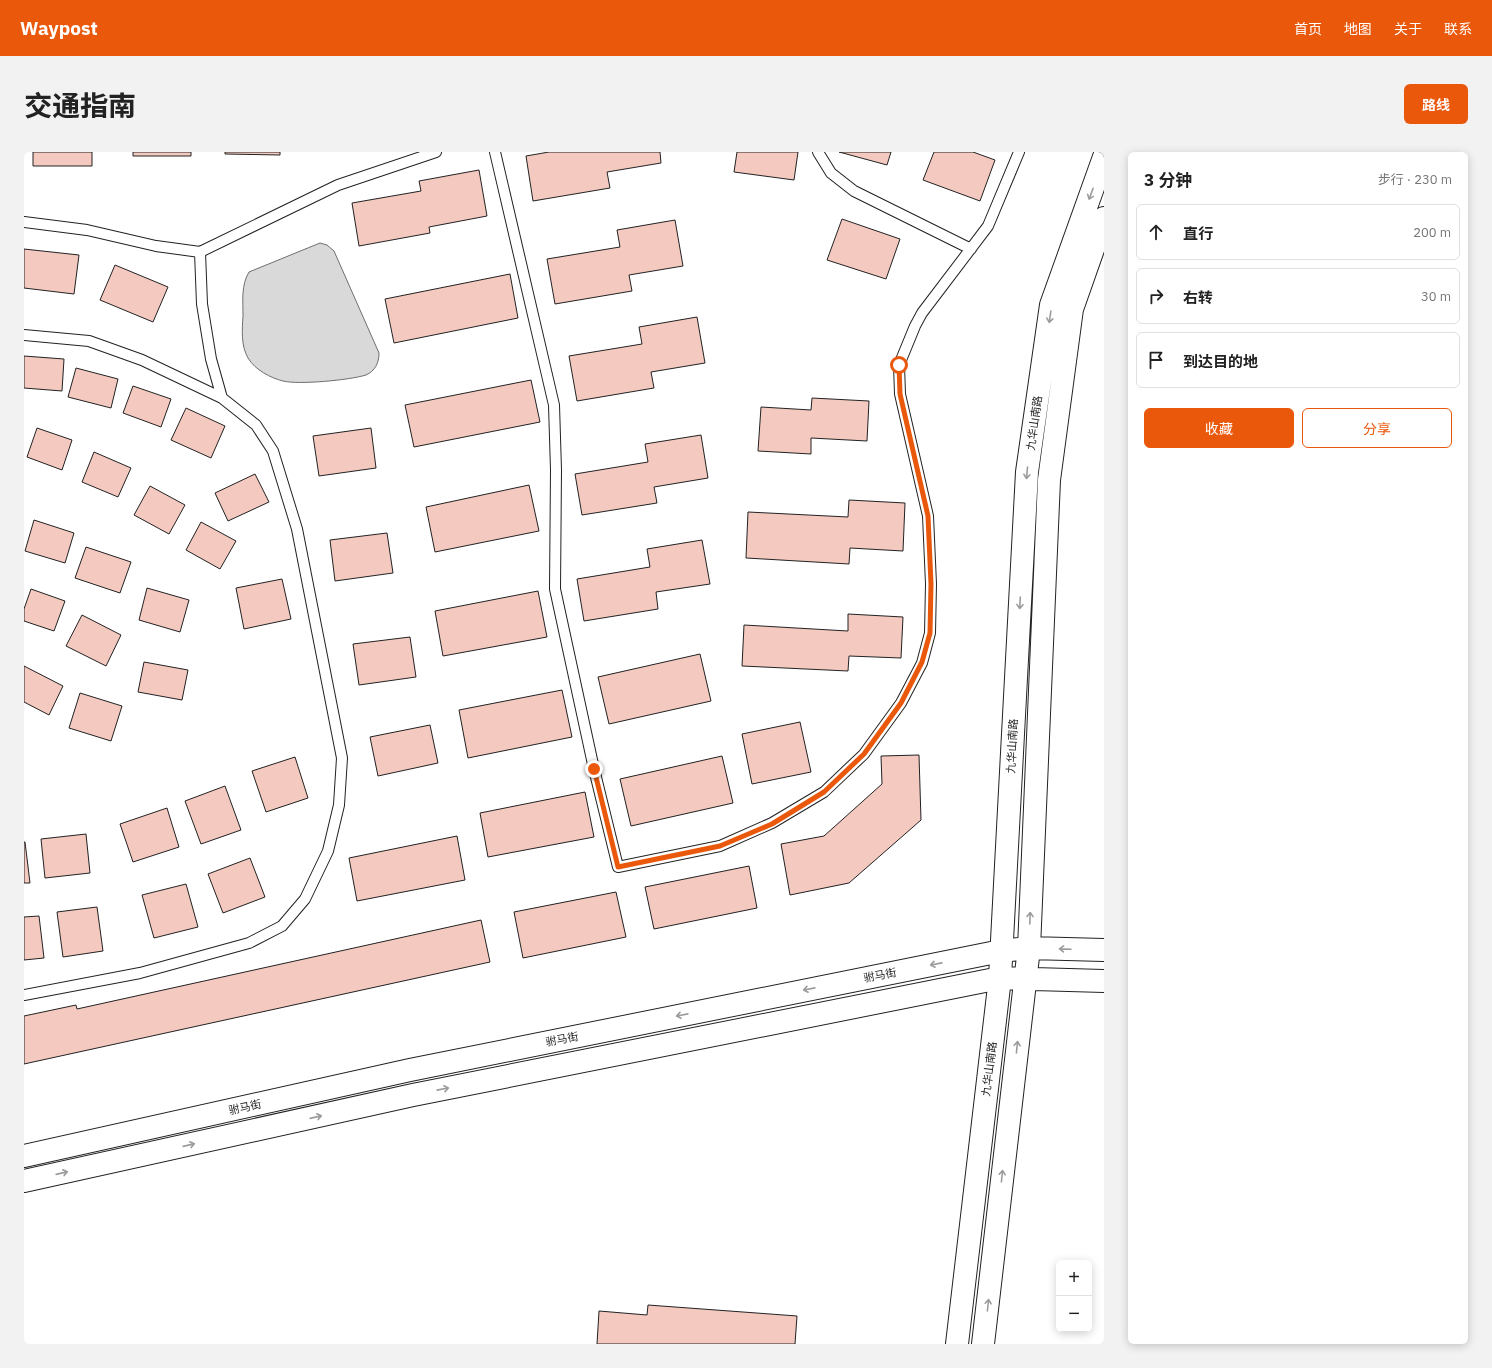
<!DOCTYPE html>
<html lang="zh">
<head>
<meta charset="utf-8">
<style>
  body { margin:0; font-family:"IBM Plex Sans","Noto Sans SC",sans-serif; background:#f2f2f2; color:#222 }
  .controls { position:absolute; right:12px; bottom:12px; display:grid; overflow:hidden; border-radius:6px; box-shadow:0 2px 10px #0003 }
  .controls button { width:36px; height:36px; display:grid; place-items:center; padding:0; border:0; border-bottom:1px solid #e0e0e0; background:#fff; color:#222; font:20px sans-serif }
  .stop { position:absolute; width:12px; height:12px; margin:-9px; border:3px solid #ea580c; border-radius:50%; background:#fff }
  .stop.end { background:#ea580c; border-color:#fff; box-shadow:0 1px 4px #0008 }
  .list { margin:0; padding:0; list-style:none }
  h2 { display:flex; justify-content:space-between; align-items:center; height:52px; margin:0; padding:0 16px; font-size:17px }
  h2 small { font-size:13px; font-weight:400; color:#767676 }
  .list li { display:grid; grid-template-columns:26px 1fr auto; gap:12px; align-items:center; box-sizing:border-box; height:56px; margin:0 8px 8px; padding:0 8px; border:1px solid #e0e0e0; border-radius:6px }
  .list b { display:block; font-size:15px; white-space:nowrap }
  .list em { font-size:13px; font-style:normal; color:#767676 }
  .actions { display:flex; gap:8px; padding:12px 16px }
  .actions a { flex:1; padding:9px 0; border:1px solid #ea580c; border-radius:6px; text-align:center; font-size:14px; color:#ea580c }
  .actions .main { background:#ea580c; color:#fff }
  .icon { flex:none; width:22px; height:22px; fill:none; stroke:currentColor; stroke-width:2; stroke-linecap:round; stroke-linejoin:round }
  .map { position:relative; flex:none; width:1080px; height:1192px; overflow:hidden; border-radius:6px }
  header { display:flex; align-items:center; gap:24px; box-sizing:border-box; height:56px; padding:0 20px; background:#ea580c; color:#fff }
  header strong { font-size:19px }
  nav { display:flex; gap:22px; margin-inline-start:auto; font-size:14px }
  .intro { display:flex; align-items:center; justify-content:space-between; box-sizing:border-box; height:96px; padding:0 24px }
  h1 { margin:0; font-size:28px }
  .button { padding:10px 18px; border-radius:6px; background:#ea580c; color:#fff; font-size:14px; font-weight:700 }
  main { display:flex; gap:24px; padding:0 24px }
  aside { flex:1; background:#fff; border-radius:6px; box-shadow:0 2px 10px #0003 }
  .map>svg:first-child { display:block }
  .water { fill:#d9d9d9; stroke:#6f6f6f }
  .building { fill:#f3c9c0; stroke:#222 }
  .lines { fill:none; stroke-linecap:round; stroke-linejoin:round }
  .lane-casing { stroke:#222; stroke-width:12 }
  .secondary-casing { stroke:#222; stroke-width:24 }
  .lane { stroke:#fff; stroke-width:10 }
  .secondary { stroke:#fff; stroke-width:22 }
  .oneway { stroke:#9c9c9c }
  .route { stroke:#ea580c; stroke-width:5 }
  .labels { text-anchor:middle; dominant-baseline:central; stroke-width:3; stroke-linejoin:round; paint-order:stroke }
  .street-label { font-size:11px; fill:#222; stroke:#fff }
</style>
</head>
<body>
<header>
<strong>Waypost</strong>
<nav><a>首页</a><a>地图</a><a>关于</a><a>联系</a></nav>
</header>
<div class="intro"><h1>交通指南</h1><a class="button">路线</a></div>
<main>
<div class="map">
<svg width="1080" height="1192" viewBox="0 0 1080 1192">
  <rect width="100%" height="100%" fill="#fff"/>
  <path class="water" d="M 296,91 L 303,93 L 310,99 L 355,201 C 355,211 351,219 342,223 C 326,228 275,233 259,229 C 247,226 231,218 224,206 C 217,194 218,178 219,164 C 219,149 217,133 225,120 Z"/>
  <path class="building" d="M 9,0 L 68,0 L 68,14 L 9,14 Z
    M 109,0 L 167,0 L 167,4 L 109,4 Z
    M 201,0 L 256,0 L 256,3 L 201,2 Z
    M 525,0 L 636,0 L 637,11 L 583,20 L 586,36 L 509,49 L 502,4 Z
    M 713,0 L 774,0 L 770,28 L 710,20 Z
    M 815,0 L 867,0 L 863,13 Z
    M 910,0 L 949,0 L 971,8 L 956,49 L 899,28 Z
    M 455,18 L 463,64 L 405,75 L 406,81 L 335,94 L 328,51 L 397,39 L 395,29 Z
    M 818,67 L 876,87 L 862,127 L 803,108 Z
    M 651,68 L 659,114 L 605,123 L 608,139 L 531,152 L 523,107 L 596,95 L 593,78 Z
    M 0,97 L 55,103 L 50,142 L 0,136 Z
    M 91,113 L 144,135 L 129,170 L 76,148 Z
    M 486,122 L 494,166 L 370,191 L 361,147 Z
    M 673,165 L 681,211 L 627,220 L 630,236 L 553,249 L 545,204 L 618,192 L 615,175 Z
    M 0,204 L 40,207 L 38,239 L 0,236 Z
    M 52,216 L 94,227 L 87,256 L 44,245 Z
    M 507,228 L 516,270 L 390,295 L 381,253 Z
    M 109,234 L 147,247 L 137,275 L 99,261 Z
    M 788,246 L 845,249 L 843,289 L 787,286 L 787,302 L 734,299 L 737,255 L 787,258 Z
    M 162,256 L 201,274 L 187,306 L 147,288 Z
    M 13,276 L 48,288 L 38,318 L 3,305 Z
    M 347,276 L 352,316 L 295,324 L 289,284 Z
    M 677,283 L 684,326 L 630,335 L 633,351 L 558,363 L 551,322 L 624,310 L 621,292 Z
    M 70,300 L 107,316 L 94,345 L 58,330 Z
    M 231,322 L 245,350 L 204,369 L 191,341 Z
    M 505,333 L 515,379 L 411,400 L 402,355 Z
    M 126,334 L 161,353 L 145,382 L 110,363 Z
    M 825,348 L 881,351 L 879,399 L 826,396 L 825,412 L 722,406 L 724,360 L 824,365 Z
    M 10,368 L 50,381 L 41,411 L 1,399 Z
    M 177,370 L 212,389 L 196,417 L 162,398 Z
    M 363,381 L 369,421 L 311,429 L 306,388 Z
    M 678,388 L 686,432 L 632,440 L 634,457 L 560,469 L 553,427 L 626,415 L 623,397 Z
    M 62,395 L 107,410 L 96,441 L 51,426 Z
    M 258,427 L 267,467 L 220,477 L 212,436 Z
    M 123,436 L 165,448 L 156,480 L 115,468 Z
    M 7,437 L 41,449 L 30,479 L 0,469 L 0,457 Z
    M 514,439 L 523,485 L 419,504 L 411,459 Z
    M 824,462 L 879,465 L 877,506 L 825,504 L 824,519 L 718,514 L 720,473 L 824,479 Z
    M 58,463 L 97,483 L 82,514 L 42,494 Z
    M 386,485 L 392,525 L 335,533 L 329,492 Z
    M 676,502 L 687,549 L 585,572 L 574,525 Z
    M 120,510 L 164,518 L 158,548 L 114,540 Z
    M 0,514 L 39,534 L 25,563 L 0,550 Z
    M 538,538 L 548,585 L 444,606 L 435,558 Z
    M 56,541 L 98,554 L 87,589 L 45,576 Z
    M 776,570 L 787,620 L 728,632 L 718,582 Z
    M 406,573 L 414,611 L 354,624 L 346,585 Z
    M 895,603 L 897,668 L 825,731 L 766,743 L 757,692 L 800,684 L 858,632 L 857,604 Z
    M 698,604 L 709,651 L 607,674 L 596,627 Z
    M 271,605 L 284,646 L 242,660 L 228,619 Z
    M 201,634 L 217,678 L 177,692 L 161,649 Z
    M 561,640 L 570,685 L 464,705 L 456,661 Z
    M 143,656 L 155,695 L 109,710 L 96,672 Z
    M 62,682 L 66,721 L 21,726 L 17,687 Z
    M 433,684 L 441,728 L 333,749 L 325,706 Z
    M 0,690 L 1,690 L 6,731 L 0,731 Z
    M 226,706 L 241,745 L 199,761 L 184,722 Z
    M 725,714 L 733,756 L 630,777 L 621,735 Z
    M 162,732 L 174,775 L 130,786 L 118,743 Z
    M 592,740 L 602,785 L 499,806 L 490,760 Z
    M 73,755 L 79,799 L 39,805 L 33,760 Z
    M 15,764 L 20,806 L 0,808 L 0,765 Z
    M 457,768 L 466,810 L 0,912 L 0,864 L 52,853 L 53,857 Z
    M 624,1153 L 773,1164 L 771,1192 L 573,1192 L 575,1159 L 623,1163 Z"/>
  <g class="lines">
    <g class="lane-casing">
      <path id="lane" d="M 471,0 L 530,253 L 532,318 L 531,437 L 570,617 L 594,715 L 696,694 L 748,671 L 800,640 L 840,602 L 877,551 L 898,511 L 906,481 L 907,432 L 904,364 L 876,242 L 875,213 L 891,174 L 898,161 L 964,74 L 995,0
        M 794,0 L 807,21 L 830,39 L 947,97
        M 0,70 L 63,78 L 132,94 L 176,100
        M 0,183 L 65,189 L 118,208 L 198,246 L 232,273 L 249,299 L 273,377 L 318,606 L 315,653 L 304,699 L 281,747 L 258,774 L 225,791 L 116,821 L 0,843
        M 198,246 L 187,207 L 178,152 L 176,100 L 314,33 L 412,0"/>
    </g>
    <g class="secondary-casing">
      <path id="secondary" d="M 0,1004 L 386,918 L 977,799 L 1005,796 L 1080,798
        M 0,1029 L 389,943 L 976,826 L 1080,829
        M 933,1192 L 976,826 L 1003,320 L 1027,153 L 1080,5
        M 959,1192 L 1005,796 L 1025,328 L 1048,157 L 1080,66"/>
    </g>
    <use href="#lane" class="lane"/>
    <use href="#secondary" class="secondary"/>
  </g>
  <defs><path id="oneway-shaft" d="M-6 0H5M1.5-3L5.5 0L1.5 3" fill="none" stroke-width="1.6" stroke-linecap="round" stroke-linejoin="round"/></defs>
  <g class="oneway">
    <use href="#oneway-shaft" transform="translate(1067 42) rotate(110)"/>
    <use href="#oneway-shaft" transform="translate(1026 165) rotate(98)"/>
    <use href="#oneway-shaft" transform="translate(1003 321) rotate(95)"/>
    <use href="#oneway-shaft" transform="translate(996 451) rotate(93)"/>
    <use href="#oneway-shaft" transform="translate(1006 766) rotate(-88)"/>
    <use href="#oneway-shaft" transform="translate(1041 797) rotate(-178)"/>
    <use href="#oneway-shaft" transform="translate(912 812) rotate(169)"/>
    <use href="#oneway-shaft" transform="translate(785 837) rotate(169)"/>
    <use href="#oneway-shaft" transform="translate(658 863) rotate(169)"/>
    <use href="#oneway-shaft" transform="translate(993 895) rotate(-84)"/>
    <use href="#oneway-shaft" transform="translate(419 937) rotate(-11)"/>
    <use href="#oneway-shaft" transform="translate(292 965) rotate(-13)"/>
    <use href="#oneway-shaft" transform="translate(165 993) rotate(-13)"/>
    <use href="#oneway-shaft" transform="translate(38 1021) rotate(-13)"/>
    <use href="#oneway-shaft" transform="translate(978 1024) rotate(-84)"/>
    <use href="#oneway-shaft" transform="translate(964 1153) rotate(-84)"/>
  </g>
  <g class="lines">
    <path class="route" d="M 570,617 L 594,715 L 696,694 L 748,672 L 800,640 L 840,602 L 877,551 L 898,510 L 906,481 L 907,432 L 904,364 L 876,242 L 875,213"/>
  </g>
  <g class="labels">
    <g class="street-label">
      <text transform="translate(1010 271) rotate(-82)">九华山南路</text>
      <text transform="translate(988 594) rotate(-87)">九华山南路</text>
      <text transform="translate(856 823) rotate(-11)">驸马街</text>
      <text transform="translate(538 887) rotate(-11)">驸马街</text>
      <text transform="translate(965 917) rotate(-83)">九华山南路</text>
      <text transform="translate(221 955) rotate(-13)">驸马街</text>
    </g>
  </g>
</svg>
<div class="controls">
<button>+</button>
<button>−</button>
</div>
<div class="stop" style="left:875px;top:213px"></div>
<div class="stop end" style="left:570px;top:617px"></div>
</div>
<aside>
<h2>3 分钟<small>步行 · 230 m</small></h2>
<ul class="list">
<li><svg class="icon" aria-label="ahead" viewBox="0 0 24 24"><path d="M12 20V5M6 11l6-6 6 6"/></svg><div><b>直行</b></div><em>200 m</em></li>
<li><svg class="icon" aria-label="right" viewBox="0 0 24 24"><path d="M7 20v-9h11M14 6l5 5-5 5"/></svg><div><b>右转</b></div><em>30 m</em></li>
<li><svg class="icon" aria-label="arrive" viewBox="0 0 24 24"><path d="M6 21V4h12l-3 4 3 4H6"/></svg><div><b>到达目的地</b></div></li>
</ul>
<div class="actions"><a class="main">收藏</a><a>分享</a></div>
</aside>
</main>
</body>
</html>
